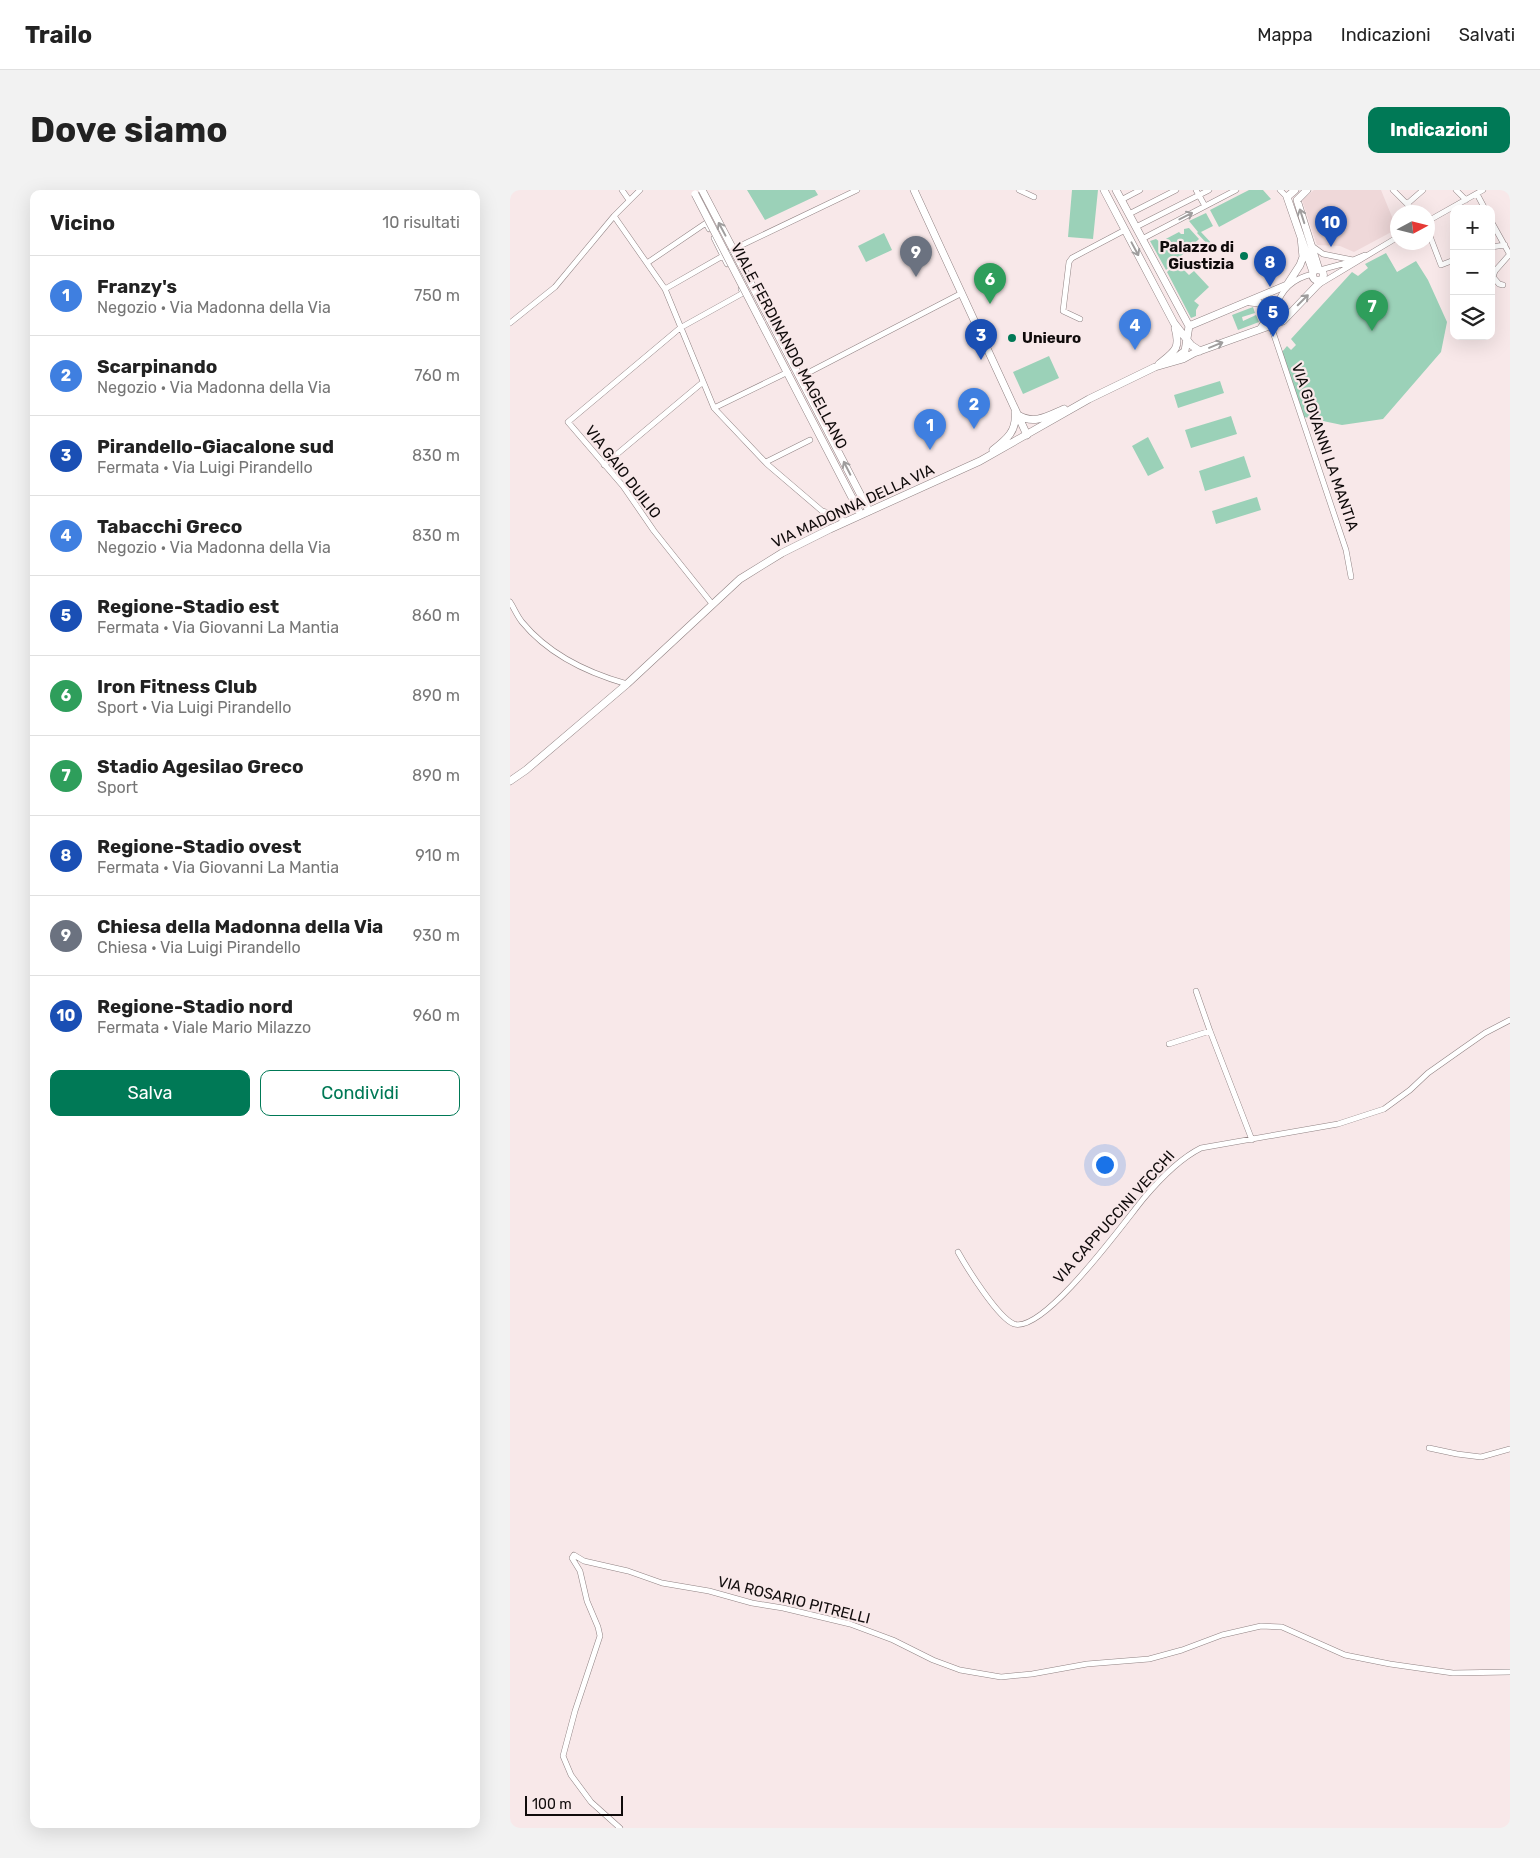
<!DOCTYPE html>
<html lang="it">
<head>
<meta charset="utf-8">
<style>
  body { margin:0; font-family:Rubik,sans-serif; background:#f2f2f2; color:#222 }
  .controls { position:absolute; right:15px; top:15px; display:grid; overflow:hidden; border-radius:10px; box-shadow:0 5px 20px #0002 }
  .controls button { width:45px; height:45px; display:grid; place-items:center; padding:0; border:0; border-bottom:1px solid #e0e0e0; background:#fff; color:#222; font:25px sans-serif }
  .compass { position:absolute; left:880px; top:15px; width:45px; height:45px; border-radius:50%; background:#fff; box-shadow:0 5px 20px #0002; rotate:83deg }
  .scale { position:absolute; left:15px; bottom:12px; width:98px; box-sizing:border-box; padding-left:5px; border:2px solid #100b0b; border-top:0; font-size:14px; line-height:18px; white-space:nowrap; color:#100b0b; -webkit-text-stroke:4px #f8e8e9; paint-order:stroke }
  .you { position:absolute; left:594px; top:974px; width:18px; height:18px; margin:-12px; border:4px solid #fff; border-radius:50%; background:#1a73e8; box-shadow:0 0 0 8px #1a73e833 }
  .badge { display:grid; place-items:center; width:32px; height:32px; border-radius:50%; background:#007956; color:#fff; font-size:16px; font-weight:700 }
  .pin { position:absolute; translate:-50% -41px; filter:drop-shadow(0 1px 2px #0008) }
  .pin::after { content:''; position:absolute; top:26px; width:18px; height:15px; background:inherit; clip-path:polygon(0 0,100% 0,50% 100%) }
  .list { margin:0; padding:0; list-style:none }
  h2 { display:flex; justify-content:space-between; align-items:center; height:65px; margin:0; padding:0 20px; font-size:21px }
  h2 small { font-size:16px; font-weight:400; color:#767676 }
  .list li { display:grid; grid-template-columns:32px 1fr auto; gap:15px; align-items:center; box-sizing:border-box; height:80px; padding:0 20px; border-top:1px solid #e0e0e0 }
  .list b { display:block; font-size:19px; white-space:nowrap }
  .list p { margin:0; font-size:16px; white-space:nowrap; color:#767676 }
  .list em { font-size:16px; font-style:normal; color:#767676 }
  .actions { display:flex; gap:10px; padding:15px 20px }
  .actions a { flex:1; padding:11px 0; border:1px solid #007956; border-radius:10px; text-align:center; font-size:18px; color:#007956 }
  .actions .main { background:#007956; color:#fff }
  .icon { flex:none; width:28px; height:28px; fill:none; stroke:currentColor; stroke-width:2; stroke-linecap:round; stroke-linejoin:round }
  .map { position:relative; flex:none; width:1000px; height:1638px; overflow:hidden; border-radius:10px }
  header { display:flex; align-items:center; gap:30px; box-sizing:border-box; height:70px; padding:0 25px; background:#fff; border-bottom:1px solid #e0e0e0 }
  header strong { font-size:24px }
  nav { display:flex; gap:28px; margin-inline-start:auto; font-size:18px }
  .intro { display:flex; align-items:center; justify-content:space-between; box-sizing:border-box; height:120px; padding:0 30px }
  h1 { margin:0; font-size:35px }
  .button { padding:12px 22px; border-radius:10px; background:#007956; color:#fff; font-size:18px; font-weight:700 }
  main { display:flex; gap:30px; padding:0 30px }
  aside { flex:1; background:#fff; border-radius:10px; box-shadow:0 5px 20px #0002 }
  .map>svg:first-child { display:block }
  .built { fill:#efd8d9 }
  .green { fill:#9bd1b8 }
  .lines { fill:none; stroke-linecap:round; stroke-linejoin:round }
  .street-casing { stroke:#908283; stroke-width:6 }
  .secondary-casing { stroke:#908283; stroke-width:8 }
  .street { stroke:#fff; stroke-width:5 }
  .secondary { stroke:#fff; stroke-width:7 }
  .secondary-bridge-casing { stroke:#908283; stroke-width:8; stroke-linecap:butt }
  .secondary-bridge { stroke:#fff; stroke-width:7 }
  .oneway { stroke:#9f9d9d }
  .poi-dot { fill:#007956; stroke:#f8e8e9; stroke-width:2 }
  .labels { text-anchor:middle; dominant-baseline:central; stroke-width:4.5; stroke-linejoin:round; paint-order:stroke }
  .poi-label { font-size:15px; font-weight:bold; fill:#100b0b; stroke:#f8e8e9; text-anchor:end }
  .street-label { font-size:15px; fill:#100b0b; stroke:#f8e8e9 }
</style>
</head>
<body>
<header>
<strong>Trailo</strong>
<nav><a>Mappa</a><a>Indicazioni</a><a>Salvati</a></nav>
</header>
<div class="intro"><h1>Dove siamo</h1><a class="button">Indicazioni</a></div>
<main>
<aside>
<h2>Vicino<small>10 risultati</small></h2>
<ul class="list">
<li><span class="badge" style="background:#3f7fe0">1</span><div><b>Franzy's</b><p>Negozio · Via Madonna della Via</p></div><em>750 m</em></li>
<li><span class="badge" style="background:#3f7fe0">2</span><div><b>Scarpinando</b><p>Negozio · Via Madonna della Via</p></div><em>760 m</em></li>
<li><span class="badge" style="background:#1a4fb4">3</span><div><b>Pirandello-Giacalone sud</b><p>Fermata · Via Luigi Pirandello</p></div><em>830 m</em></li>
<li><span class="badge" style="background:#3f7fe0">4</span><div><b>Tabacchi Greco</b><p>Negozio · Via Madonna della Via</p></div><em>830 m</em></li>
<li><span class="badge" style="background:#1a4fb4">5</span><div><b>Regione-Stadio est</b><p>Fermata · Via Giovanni La Mantia</p></div><em>860 m</em></li>
<li><span class="badge" style="background:#2e9e5b">6</span><div><b>Iron Fitness Club</b><p>Sport · Via Luigi Pirandello</p></div><em>890 m</em></li>
<li><span class="badge" style="background:#2e9e5b">7</span><div><b>Stadio Agesilao Greco</b><p>Sport</p></div><em>890 m</em></li>
<li><span class="badge" style="background:#1a4fb4">8</span><div><b>Regione-Stadio ovest</b><p>Fermata · Via Giovanni La Mantia</p></div><em>910 m</em></li>
<li><span class="badge" style="background:#6b7280">9</span><div><b>Chiesa della Madonna della Via</b><p>Chiesa · Via Luigi Pirandello</p></div><em>930 m</em></li>
<li><span class="badge" style="background:#1a4fb4">10</span><div><b>Regione-Stadio nord</b><p>Fermata · Viale Mario Milazzo</p></div><em>960 m</em></li>
</ul>
<div class="actions"><a class="main">Salva</a><a>Condividi</a></div>
</aside>
<div class="map">
<svg width="1000" height="1638" viewBox="0 0 1000 1638">
  <rect width="100%" height="100%" fill="#f8e8e9"/>
  <path class="built" d="M 804,0 L 871,0 L 887,39 L 844,62 L 830,56 L 807,55 L 792,10 Z"/>
  <path class="green" d="M 237,0 L 305,0 L 308,5 L 255,30 Z
    M 562,0 L 588,0 L 583,49 L 558,47 Z
    M 739,0 L 753,0 L 761,9 L 709,37 L 700,20 Z
    M 696,23 L 703,36 L 691,42 L 705,57 L 702,59 L 687,43 L 688,42 L 679,31 Z
    M 679,38 L 689,49 L 656,80 L 640,51 L 646,49 L 650,52 L 669,42 L 671,44 L 674,44 L 674,39 Z
    M 374,43 L 382,60 L 356,72 L 348,56 Z
    M 876,63 L 887,82 L 906,71 L 918,90 L 937,132 L 931,162 L 873,229 L 832,235 L 794,227 L 772,162 L 777,156 L 781,160 L 786,155 L 781,149 L 842,82 L 848,86 L 858,78 L 855,74 Z
    M 671,69 L 677,75 L 673,79 L 679,85 L 684,81 L 699,97 L 684,111 L 689,115 L 686,120 L 686,126 L 681,128 L 657,82 Z
    M 743,117 L 745,123 L 732,127 L 733,131 L 746,125 L 749,132 L 728,140 L 722,125 Z
    M 539,166 L 549,188 L 513,204 L 503,182 Z
    M 710,191 L 714,203 L 668,218 L 664,205 Z
    M 721,226 L 727,244 L 681,258 L 675,240 Z
    M 638,247 L 654,278 L 638,286 L 622,256 Z
    M 734,266 L 741,287 L 695,301 L 689,281 Z
    M 747,307 L 751,320 L 706,334 L 702,321 Z"/>
  <g class="lines">
    <g class="street-casing">
      <path id="street" d="M 112,0 L 119,10
        M 509,0 L 524,7
        M 686,0 L 695,16
        M 770,0 L 777,7
        M 883,0 L 905,22
        M 946,0 L 956,10
        M 967,4 L 975,19
        M 611,10 L 630,0
        M 897,14 L 913,0
        M 619,24 L 666,0
        M 104,26 L 155,99 L 204,218 L 257,274 L 312,321 L 327,325 L 335,332
        M 918,31 L 973,0
        M 981,31 L 1000,65
        M 626,37 L 699,0
        M 918,41 L 931,75 L 944,70
        M 204,48 L 217,74
        M 632,49 L 726,0
        M 802,56 L 813,64 L 843,70
        M 981,57 L 995,55
        M 137,73 L 196,33 L 199,39
        M 810,80 L 836,73 L 855,65
        M 808,95 L 888,47
        M 993,95 L 989,94 L 983,87 L 985,81 L 1000,64
        M 155,99 L 232,55 L 347,0
        M 778,125 L 769,125 L 766,118 C 771,99 784,88 803,84
        M 570,129 L 553,121 L 559,72 L 562,68 L 615,40
        M 0,133 L 45,97 L 104,26 L 130,0
        M 761,136 L 836,360 L 841,387
        M 290,187 L 452,103
        M 204,218 L 278,182
        M 256,272 L 300,250
        M 94,275 L 193,192
        M 0,412 C 4,418 7,426 12,432 C 39,465 78,483 117,494
        M 203,415 L 144,341 L 113,296 L 58,232 L 170,138 L 233,103 L 231,99
        M 686,801 L 700,841 L 742,950
        M 659,854 L 700,841
        M 448,1062 C 457,1078 488,1128 504,1134 C 534,1144 615,1031 634,1008 C 650,989 669,969 691,958 L 828,934 L 874,919 L 900,900 L 918,883 L 952,859 L 975,843 L 1000,830
        M 919,1258 L 947,1264 L 971,1267 L 1000,1259
        M 110,1638 L 81,1612 L 61,1585 L 53,1566 L 65,1521 L 90,1446 L 88,1437 L 77,1411 L 70,1381 L 62,1368 L 64,1365 L 74,1371 L 118,1381 L 152,1393 L 199,1401 L 242,1413 L 273,1418 L 340,1434 L 383,1450 L 423,1470 L 450,1480 L 491,1487 L 522,1484 L 577,1474 L 639,1469 L 672,1460 L 712,1445 L 751,1436 L 772,1437 L 835,1465 L 880,1474 L 943,1483 L 1000,1482"/>
    </g>
    <g class="secondary-casing">
      <path id="secondary" d="M 404,0 L 517,245
        M 594,0 L 664,133 L 681,155 L 690,161
        M 606,0 L 679,136
        M 785,0 L 777,7 L 803,82
        M 797,0 L 787,10 L 809,80
        M802.5 85a5.5 5.5 0 1 1 11 0a5.5 5.5 0 1 1-11 0Z
        M 740,112 L 749,113 L 755,119 L 756,131 L 751,138
        M 259,128 L 359,321
        M 251,132 L 351,325
        M 679,136 L 777,95 L 790,75 L 793,67 L 791,47
        M 663,170 L 675,161 L 679,136
        M 649,174 C 664,162 671,159 665,138
        M 508,225 C 524,235 538,226 554,219
        M 483,260 C 497,249 507,241 505,222
        M 0,591 L 16,580 L 117,494 L 230,389 L 272,363 L 320,339 L 470,271 L 579,209 L 645,177 L 673,169 L 684,163 L 773,131 L 813,89"/>
    </g>
    <use href="#street" class="street"/>
    <use href="#secondary" class="secondary"/>
    <g class="secondary-bridge-casing">
      <path id="secondary-bridge" d="M 192,0 L 259,128
        M 185,4 L 251,132"/>
    </g>
    <use href="#secondary-bridge" class="secondary-bridge"/>
  </g>
  <defs><path id="oneway-shaft" d="M-6 0H5M1.5-3L5.5 0L1.5 3" fill="none" stroke-width="1.6" stroke-linecap="round" stroke-linejoin="round" transform="scale(1.25)"/></defs>
  <g class="oneway">
    <use href="#oneway-shaft" transform="translate(676 26) rotate(-27)"/>
    <use href="#oneway-shaft" transform="translate(792 26) rotate(-108)"/>
    <use href="#oneway-shaft" transform="translate(212 39) rotate(-118)"/>
    <use href="#oneway-shaft" transform="translate(625 59) rotate(62)"/>
    <use href="#oneway-shaft" transform="translate(793 110) rotate(-45)"/>
    <use href="#oneway-shaft" transform="translate(706 155) rotate(-22)"/>
    <use href="#oneway-shaft" transform="translate(337 278) rotate(-117)"/>
  </g>
  <g class="poi-dot">
    <circle cx="734" cy="66" r="5"/>
    <circle cx="502" cy="148" r="5"/>
  </g>
  <g class="labels">
    <g class="poi-label">
      <text x="724" y="57">Palazzo di<tspan x="724" dy="17">Giustizia</tspan></text>
      <text x="512" y="148" text-anchor="start">Unieuro</text>
    </g>
    <g class="street-label">
      <text transform="translate(279 156) rotate(62)">VIALE FERDINANDO MAGELLANO</text>
      <text transform="translate(815 257) rotate(71)">VIA GIOVANNI LA MANTIA</text>
      <text transform="translate(113 282) rotate(52)">VIA GAIO DUILIO</text>
      <text transform="translate(343 316) rotate(-25)">VIA MADONNA DELLA VIA</text>
      <text transform="translate(604 1027) rotate(-48)">VIA CAPPUCCINI VECCHI</text>
      <text transform="translate(284 1410) rotate(14)">VIA ROSARIO PITRELLI</text>
    </g>
  </g>
</svg>
<div class="controls">
<button>+</button>
<button>−</button>
<button><svg class="icon" aria-label="layers" viewBox="0 0 24 24"><path d="M12 4l9 5-9 5-9-5zM3 14l9 5 9-5"/></svg></button>
</div>
<svg class="compass" viewBox="-18 -18 36 36"><path d="M0-13l5 13h-10z" fill="#e53935"/><path d="M0 13l5-13h-10z" fill="#767676"/></svg>
<div class="scale">100 m</div>
<div class="you"></div>
<div class="pin badge" style="left:420px;top:260px;background:#3f7fe0">1</div>
<div class="pin badge" style="left:464px;top:239px;background:#3f7fe0">2</div>
<div class="pin badge" style="left:471px;top:170px;background:#1a4fb4">3</div>
<div class="pin badge" style="left:625px;top:160px;background:#3f7fe0">4</div>
<div class="pin badge" style="left:763px;top:147px;background:#1a4fb4">5</div>
<div class="pin badge" style="left:480px;top:114px;background:#2e9e5b">6</div>
<div class="pin badge" style="left:862px;top:141px;background:#2e9e5b">7</div>
<div class="pin badge" style="left:760px;top:97px;background:#1a4fb4">8</div>
<div class="pin badge" style="left:406px;top:87px;background:#6b7280">9</div>
<div class="pin badge" style="left:821px;top:57px;background:#1a4fb4">10</div>
</div>
</main>
</body>
</html>
